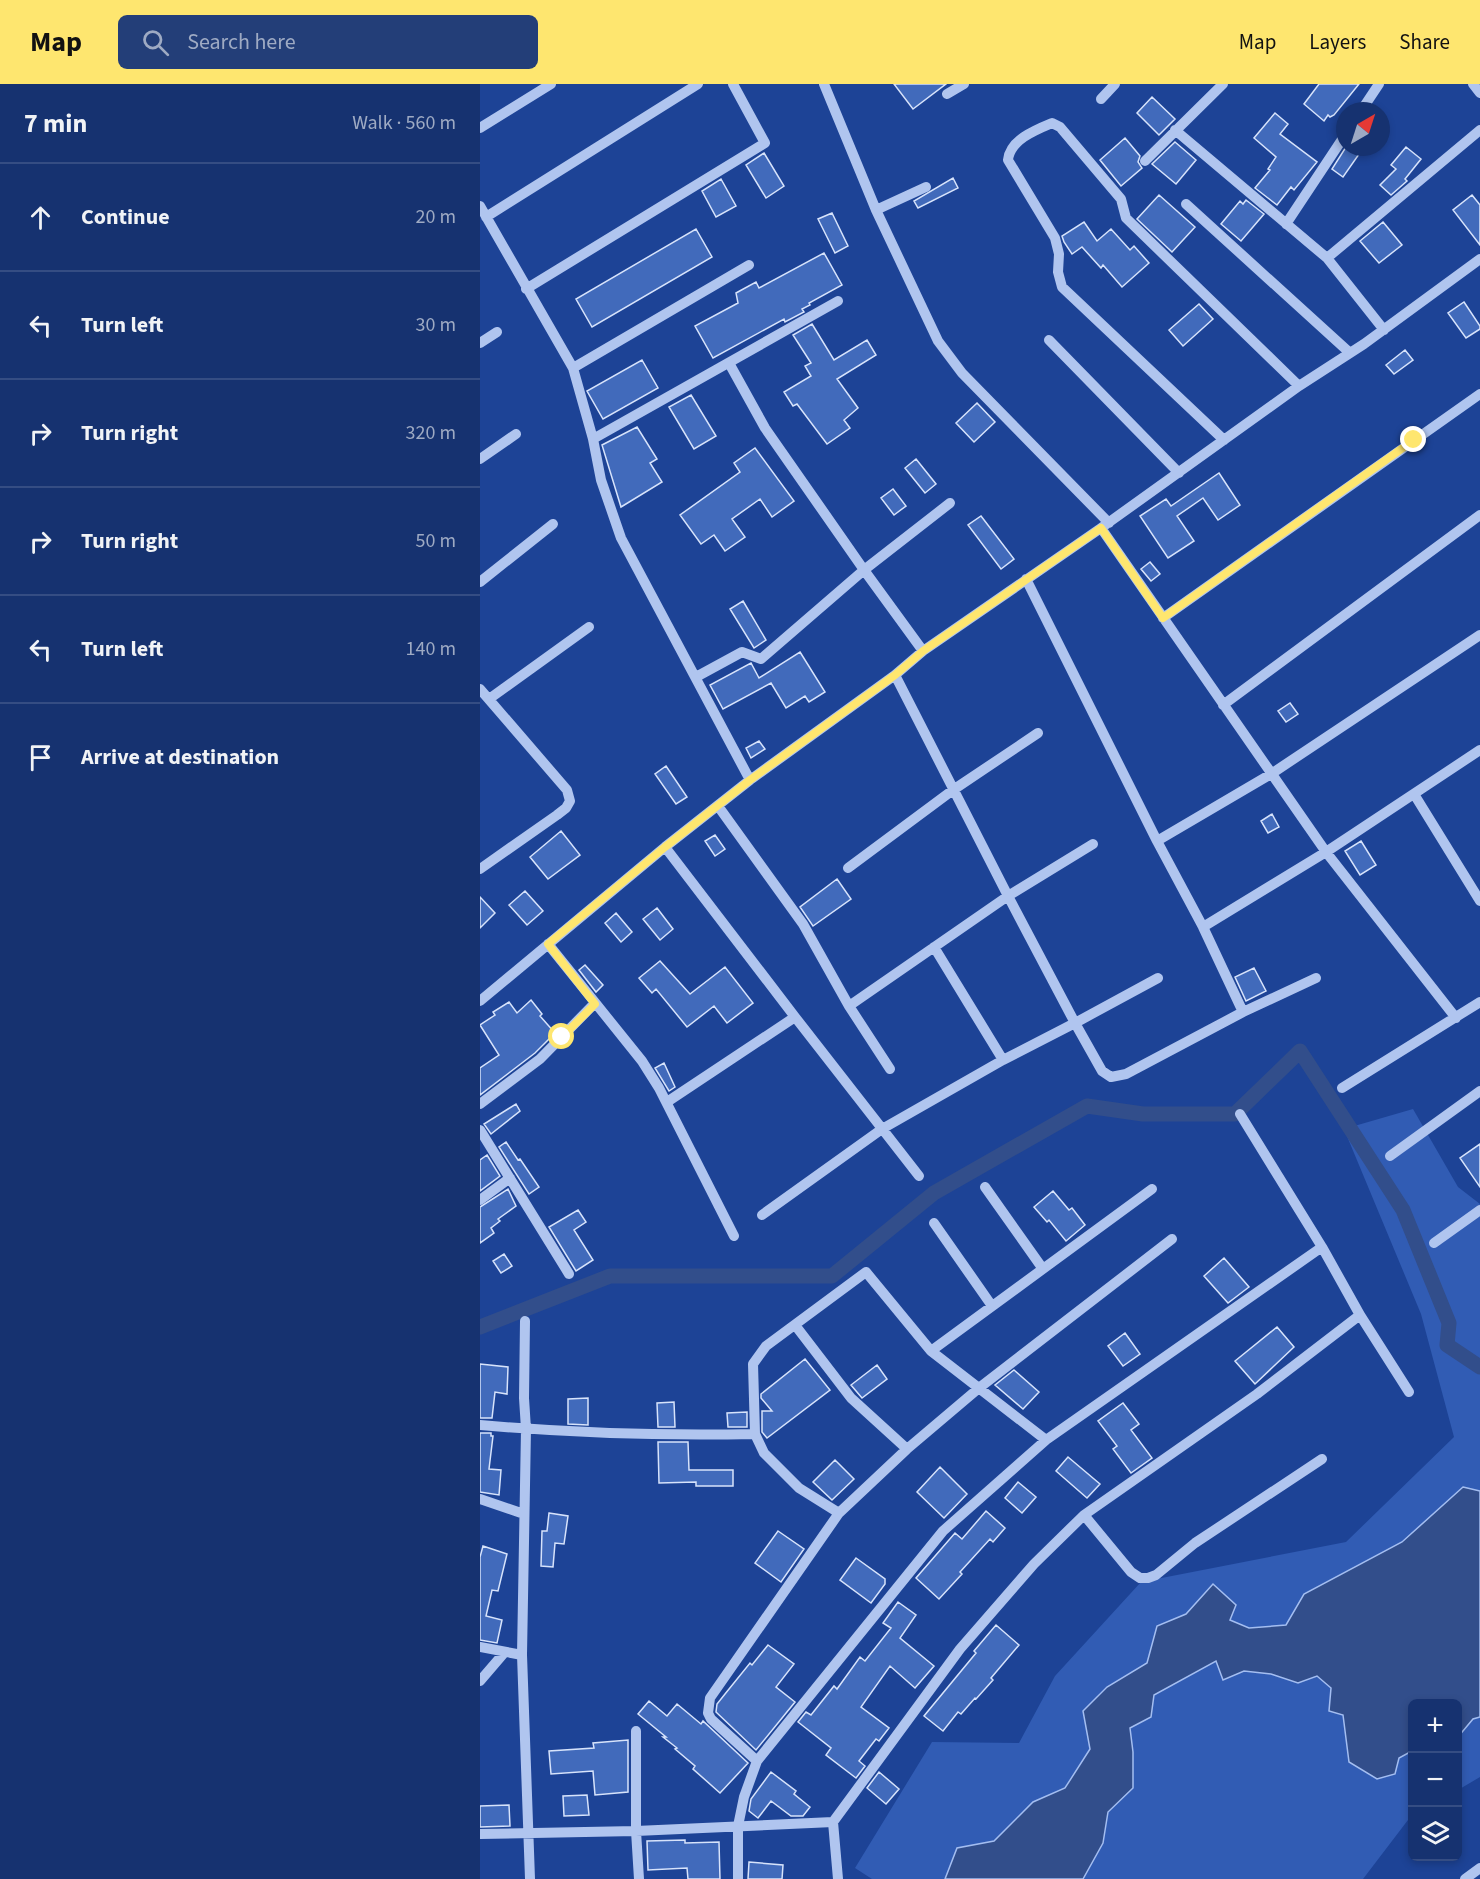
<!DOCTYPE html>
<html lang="en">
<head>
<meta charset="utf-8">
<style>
  body { margin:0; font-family:"Source Sans 3",sans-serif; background:#233e78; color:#f1f3f6 }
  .controls { position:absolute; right:18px; bottom:18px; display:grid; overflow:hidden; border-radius:9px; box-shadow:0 3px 9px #0003 }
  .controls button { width:54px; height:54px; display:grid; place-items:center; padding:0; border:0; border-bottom:2px solid #354d83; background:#163270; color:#f1f3f6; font:30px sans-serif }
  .compass { position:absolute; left:856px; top:18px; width:54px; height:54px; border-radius:50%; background:#163270; box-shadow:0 3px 9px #0003; rotate:39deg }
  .stop { position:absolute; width:18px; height:18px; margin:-14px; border:4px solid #fee66f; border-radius:50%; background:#fff }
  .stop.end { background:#fee66f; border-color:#fff; box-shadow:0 2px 6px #0008 }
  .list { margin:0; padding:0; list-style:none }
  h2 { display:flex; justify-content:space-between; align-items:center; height:78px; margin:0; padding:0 24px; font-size:26px }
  h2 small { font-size:20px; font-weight:400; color:#9eaac3 }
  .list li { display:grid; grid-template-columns:39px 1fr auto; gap:18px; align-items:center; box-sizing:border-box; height:108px; padding:0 24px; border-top:2px solid #354d83 }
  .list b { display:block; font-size:22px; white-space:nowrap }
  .list em { font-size:20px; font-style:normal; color:#9eaac3 }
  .icon { flex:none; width:33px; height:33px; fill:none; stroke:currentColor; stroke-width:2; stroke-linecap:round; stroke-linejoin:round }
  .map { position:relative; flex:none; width:1000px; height:1795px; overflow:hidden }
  header { display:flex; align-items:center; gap:36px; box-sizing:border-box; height:84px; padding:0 30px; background:#fee66f; color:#111 }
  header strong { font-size:28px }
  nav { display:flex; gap:33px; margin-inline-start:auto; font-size:21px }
  .search { width:420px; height:54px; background:#233e78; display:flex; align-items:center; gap:15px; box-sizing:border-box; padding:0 21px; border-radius:9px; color:#9eaac3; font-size:22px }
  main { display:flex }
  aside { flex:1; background:#163270 }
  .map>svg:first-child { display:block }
  .green { fill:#315cb4 }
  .water { fill:#324e8b; stroke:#a4bef1; stroke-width:1.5 }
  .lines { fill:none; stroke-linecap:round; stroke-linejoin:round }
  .canal { stroke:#324e8b; stroke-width:15 }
  .building { fill:#416abb; stroke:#d7e3fb; stroke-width:1.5 }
  .minor { stroke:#b0c5ef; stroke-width:10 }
  .route { stroke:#fee66f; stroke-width:8 }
</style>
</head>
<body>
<header>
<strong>Map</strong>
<div class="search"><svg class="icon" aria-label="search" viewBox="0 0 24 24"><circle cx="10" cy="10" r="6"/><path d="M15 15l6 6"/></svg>Search here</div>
<nav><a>Map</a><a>Layers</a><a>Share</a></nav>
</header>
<main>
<aside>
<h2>7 min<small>Walk · 560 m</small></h2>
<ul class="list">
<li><svg class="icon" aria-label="ahead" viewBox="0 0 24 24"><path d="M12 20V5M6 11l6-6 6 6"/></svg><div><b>Continue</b></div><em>20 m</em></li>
<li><svg class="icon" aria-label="left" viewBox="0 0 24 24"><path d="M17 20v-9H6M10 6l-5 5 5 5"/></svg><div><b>Turn left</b></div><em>30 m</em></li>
<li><svg class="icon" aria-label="right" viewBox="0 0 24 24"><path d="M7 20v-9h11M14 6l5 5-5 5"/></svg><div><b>Turn right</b></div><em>320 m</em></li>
<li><svg class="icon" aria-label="right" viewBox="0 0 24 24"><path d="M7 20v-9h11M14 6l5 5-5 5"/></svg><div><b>Turn right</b></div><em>50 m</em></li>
<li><svg class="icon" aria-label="left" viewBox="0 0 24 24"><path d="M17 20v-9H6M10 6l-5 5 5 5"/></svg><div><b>Turn left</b></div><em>140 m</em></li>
<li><svg class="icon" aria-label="arrive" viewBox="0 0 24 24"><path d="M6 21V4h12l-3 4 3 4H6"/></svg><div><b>Arrive at destination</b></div></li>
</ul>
</aside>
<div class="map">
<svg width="1000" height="1795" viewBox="0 0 1000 1795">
  <rect width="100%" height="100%" fill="#1d4396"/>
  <path class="green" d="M 933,1025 L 978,1103 L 1000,1120 L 1000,1693 L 978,1706 L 978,1620 L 932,1620 L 932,1733 L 928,1736 L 883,1795 L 392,1795 L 375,1784 L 452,1658 L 539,1659 L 575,1592 L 661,1498 L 866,1458 L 974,1353 L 941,1230 L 864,1045 Z"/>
  <path class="water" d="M 983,1403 L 1000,1407 L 1000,1633 L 993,1635 L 978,1653 L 978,1620 L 932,1620 L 932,1667 L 919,1674 L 915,1690 L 897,1695 L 869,1678 L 863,1631 L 849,1627 L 851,1604 L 837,1592 L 818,1599 L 791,1590 L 764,1587 L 743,1596 L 736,1577 L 674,1611 L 671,1633 L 650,1644 L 653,1668 L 653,1704 L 628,1728 L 623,1759 L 603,1795 L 465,1795 L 477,1764 L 514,1757 L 553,1718 L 585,1704 L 610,1665 L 603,1627 L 627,1603 L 667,1579 L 677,1542 L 706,1530 L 733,1500 L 756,1521 L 750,1536 L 769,1544 L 806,1541 L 824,1510 L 922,1458 Z"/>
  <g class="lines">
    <path class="canal" d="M 0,1243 L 130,1192 L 352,1192 L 454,1109 L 607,1022 L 663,1030 L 755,1030 L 820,967 L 923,1126 L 969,1239 L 967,1261 L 1000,1283"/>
  </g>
  <path class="building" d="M 414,0 L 466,0 L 433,25 Z
    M 839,0 L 879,0 L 854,31 L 850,33 L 848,31 L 844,37 L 824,20 Z
    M 672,13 L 695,35 L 679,51 L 657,29 Z
    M 795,29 L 808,40 L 800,50 L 837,78 L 814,106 L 811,103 L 797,121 L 775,104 L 790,86 L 788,85 L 796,73 L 774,54 Z
    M 645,54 L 660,72 L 658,78 L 662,84 L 641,102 L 620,76 Z
    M 695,58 L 716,76 L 696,100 L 672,80 Z
    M 866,63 L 884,63 L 863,93 L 852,85 Z
    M 926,63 L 941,75 L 925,95 L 927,97 L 911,111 L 900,101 L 916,85 L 911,81 Z
    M 284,69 L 304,102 L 286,114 L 266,81 Z
    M 473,94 L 478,104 L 438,124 L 434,117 Z
    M 241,95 L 256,122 L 236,133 L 222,107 Z
    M 679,111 L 715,143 L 692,168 L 657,135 Z
    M 992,111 L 1000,121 L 1000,161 L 973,126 Z
    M 766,116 L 784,130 L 761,157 L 741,140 L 760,117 L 763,120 Z
    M 352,129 L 368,162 L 355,169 L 338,135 Z
    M 604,138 L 617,157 L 631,145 L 650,166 L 654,162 L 669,179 L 642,203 L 623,181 L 621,184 L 602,163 L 592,170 L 584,158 L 582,152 Z
    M 903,138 L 922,161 L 899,179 L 880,157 Z
    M 216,145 L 232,173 L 112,243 L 96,215 Z
    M 344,169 L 362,201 L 329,219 L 330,221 L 322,225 L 324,228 L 305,238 L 304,235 L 233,274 L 215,242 L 258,219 L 256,209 L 276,198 L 279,204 Z
    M 984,218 L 1000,242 L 1000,245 L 986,254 L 968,229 Z
    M 719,220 L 733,235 L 703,262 L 689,246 Z
    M 332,240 L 354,276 L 387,256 L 396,271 L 357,295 L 378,324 L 364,336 L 370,344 L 347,360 L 317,320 L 313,322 L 304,308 L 331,292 L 325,282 L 331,279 L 313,251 Z
    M 925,266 L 933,276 L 914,290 L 906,281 Z
    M 162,276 L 178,304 L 123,335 L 107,307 Z
    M 211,311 L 236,352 L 214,365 L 189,323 Z
    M 497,319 L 515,338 L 494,358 L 476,339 Z
    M 157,343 L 177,375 L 170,379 L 182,398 L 141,423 L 122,361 Z
    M 275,364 L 314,417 L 292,433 L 280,415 L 252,435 L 265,453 L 245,467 L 234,451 L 221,460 L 200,431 L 260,388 L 254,379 Z
    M 436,375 L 456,400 L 445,409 L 425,384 Z
    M 739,389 L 760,421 L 738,436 L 723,414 L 697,432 L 714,457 L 688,474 L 660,432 L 686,415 L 691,422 Z
    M 413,405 L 426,422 L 414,431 L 401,414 Z
    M 501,432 L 534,475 L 521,485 L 488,441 Z
    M 670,478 L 680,490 L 671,497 L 661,485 Z
    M 263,517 L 286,556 L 274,564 L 250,525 Z
    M 320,568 L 345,608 L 329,618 L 325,612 L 306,624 L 291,599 L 243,625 L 230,601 L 271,579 L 279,594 Z
    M 810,619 L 818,630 L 806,638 L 798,627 Z
    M 279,657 L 285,665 L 271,674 L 266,664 Z
    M 186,682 L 207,713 L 196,720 L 175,690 Z
    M 792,730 L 799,743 L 788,749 L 781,737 Z
    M 81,747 L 100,771 L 68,795 L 50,773 Z
    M 235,751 L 245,765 L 235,772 L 225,757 Z
    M 881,757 L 896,781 L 880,791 L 865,767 Z
    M 357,795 L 371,815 L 333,842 L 320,823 Z
    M 45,807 L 63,827 L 47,841 L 29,821 Z
    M 0,813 L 15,829 L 0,844 Z
    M 177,824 L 193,845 L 180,856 L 163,835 Z
    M 136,829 L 152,848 L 141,858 L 125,839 Z
    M 180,877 L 210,910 L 245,883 L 273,919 L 247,939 L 234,922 L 207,943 L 176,905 L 172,909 L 159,894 Z
    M 105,881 L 123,901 L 116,908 L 99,886 Z
    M 774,884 L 786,907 L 766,917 L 755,893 Z
    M 51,916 L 62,930 L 60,932 L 75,949 L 55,969 L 0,1011 L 0,984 L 19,971 L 0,941 L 15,931 L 13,928 L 29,918 L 37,929 Z
    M 184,979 L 195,1003 L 189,1007 L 175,984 Z
    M 36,1020 L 40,1027 L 11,1050 L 4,1040 Z
    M 26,1058 L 38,1076 L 40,1075 L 59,1103 L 49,1110 L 19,1063 Z
    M 1000,1060 L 1000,1103 L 980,1074 Z
    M 7,1071 L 20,1092 L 0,1107 L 0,1076 Z
    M 28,1105 L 36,1122 L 18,1135 L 20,1137 L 11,1144 L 14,1149 L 0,1159 L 0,1123 Z
    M 573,1107 L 589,1126 L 592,1124 L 605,1141 L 586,1157 L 569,1136 L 567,1138 L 554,1123 Z
    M 98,1126 L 106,1138 L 94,1146 L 113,1176 L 96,1187 L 69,1143 Z
    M 24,1170 L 32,1182 L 21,1189 L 13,1177 Z
    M 744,1174 L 769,1203 L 748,1219 L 724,1192 Z
    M 797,1243 L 814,1263 L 775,1300 L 755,1277 Z
    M 645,1249 L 660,1270 L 643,1282 L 628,1262 Z
    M 325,1275 L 350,1306 L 287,1354 L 282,1348 L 282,1327 L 292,1327 L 281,1314 L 281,1310 Z
    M 0,1280 L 28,1283 L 27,1310 L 15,1308 L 12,1334 L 0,1334 Z
    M 397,1281 L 407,1295 L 382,1314 L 371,1301 Z
    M 534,1286 L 559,1308 L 543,1325 L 515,1301 Z
    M 108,1314 L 108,1341 L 88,1340 L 88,1315 Z
    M 194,1318 L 195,1343 L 178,1343 L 177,1319 Z
    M 643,1319 L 659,1340 L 651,1346 L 672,1374 L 651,1389 L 633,1365 L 637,1362 L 618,1337 Z
    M 267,1328 L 267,1343 L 248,1343 L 247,1329 Z
    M 0,1349 L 11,1349 L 11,1352 L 13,1352 L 9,1385 L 21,1386 L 19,1411 L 0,1408 Z
    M 178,1358 L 208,1358 L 209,1386 L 253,1386 L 253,1402 L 216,1402 L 216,1398 L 179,1399 Z
    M 588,1373 L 620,1400 L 607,1414 L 576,1387 Z
    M 355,1376 L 374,1395 L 352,1416 L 333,1398 Z
    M 460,1383 L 487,1410 L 464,1434 L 437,1408 Z
    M 538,1398 L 556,1413 L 542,1429 L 525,1414 Z
    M 506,1427 L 525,1444 L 513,1458 L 510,1455 L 480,1488 L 482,1490 L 459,1515 L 436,1494 L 475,1449 L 482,1455 Z
    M 69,1429 L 88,1432 L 84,1460 L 75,1459 L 73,1483 L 61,1482 L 62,1447 L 67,1447 Z
    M 298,1447 L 324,1465 L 301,1498 L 275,1479 Z
    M 3,1462 L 27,1470 L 18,1507 L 12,1506 L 6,1532 L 22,1536 L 17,1559 L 0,1556 L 0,1473 Z
    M 376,1474 L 405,1495 L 405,1500 L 391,1519 L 360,1496 Z
    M 418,1518 L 436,1531 L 420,1554 L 454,1582 L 435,1604 L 410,1582 L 381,1623 L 409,1644 L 399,1657 L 396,1655 L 379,1677 L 385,1682 L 376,1694 L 346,1671 L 351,1664 L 318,1638 L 326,1628 L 331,1631 L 354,1602 L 357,1605 L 380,1573 L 385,1577 L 411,1544 L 403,1539 Z
    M 516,1541 L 539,1561 L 511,1594 L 513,1596 L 496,1615 L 495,1614 L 481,1630 L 478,1628 L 463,1647 L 444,1632 L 496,1569 L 494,1567 Z
    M 288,1561 L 314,1580 L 296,1603 L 315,1618 L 276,1666 L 236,1628 L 237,1620 L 245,1610 L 270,1579 L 272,1581 Z
    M 169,1617 L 187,1632 L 197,1620 L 221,1640 L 223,1637 L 268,1679 L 240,1709 L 213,1685 L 215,1682 L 195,1665 L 197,1664 L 183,1653 L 186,1653 L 158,1630 Z
    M 148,1656 L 148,1708 L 115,1711 L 113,1687 L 71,1690 L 69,1667 L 114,1664 L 113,1659 Z
    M 291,1688 L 316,1707 L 314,1710 L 330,1723 L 323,1732 L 311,1732 L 291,1717 L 278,1734 L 269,1727 L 271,1715 Z
    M 399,1688 L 419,1705 L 406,1720 L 387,1704 Z
    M 107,1711 L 109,1731 L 84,1732 L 83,1712 Z
    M 29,1721 L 30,1742 L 0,1743 L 0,1722 Z
    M 205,1756 L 205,1759 L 239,1758 L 240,1795 L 208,1795 L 207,1784 L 168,1786 L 167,1757 Z
    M 269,1778 L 303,1781 L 302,1795 L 268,1795 Z"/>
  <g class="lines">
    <path class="minor" d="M 344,0 L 396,126 L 458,257 L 482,289 L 629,439
      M 993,0 L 1000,9
      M 467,10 L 484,0
      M 621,15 L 635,0
      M 881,27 L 899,0
      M 0,44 L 71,0
      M 695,46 L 847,174 L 904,246
      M 665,77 L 743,0
      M 706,120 L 870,269
      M 0,122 L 93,284 L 113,355 L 121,396 L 141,454 L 270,696
      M 396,126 L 446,103
      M 6,133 L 218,0
      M 806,140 L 865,51
      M 847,174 L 1000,46
      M 46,205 L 285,59 L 253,0
      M 569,256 L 699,389
      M 0,259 L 17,248
      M 93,284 L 269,181
      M 113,355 L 358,217
      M 744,356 L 582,203 L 578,188 L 579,170 L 575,154 L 528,76 C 530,56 555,46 572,39 L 580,43 L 641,115 L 646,134 L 819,302
      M 0,375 L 36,350
      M 621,444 L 846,768 L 976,934
      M 546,495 L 677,757 L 723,843 L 763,928 L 836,894
      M 0,498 L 73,440
      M 683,534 L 1000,310
      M 443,567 L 384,486 L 470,419
      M 216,593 L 262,568 L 281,575 L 384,486 L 285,344 L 249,279
      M 0,605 L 87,706 L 90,717 L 86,724 L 77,731 L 0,785
      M 9,615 L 109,543
      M 743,621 L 1000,431
      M 934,710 L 1000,817
      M 238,722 L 323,840 L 369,922 L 410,985
      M 677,757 L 791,690 L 1000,551
      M 185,763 L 315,933 L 187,1018
      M 368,784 L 473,706 L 558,649
      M 723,843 L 846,768 L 1000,666
      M 68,860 L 162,977 L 179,1004 L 254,1152
      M 454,863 L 523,976
      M 678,894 L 595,939 L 622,987 L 631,993 L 646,990 L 763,928
      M 0,917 L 185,763 L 270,696 L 415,591 L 443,567 L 621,444 L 819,302 L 884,260 L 1000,175
      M 369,922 L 528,812 L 613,760
      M 315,933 L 439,1092
      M 862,1004 L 1000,918
      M 0,1020 L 60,975 L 115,919
      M 0,1046 L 89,1190
      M 910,1072 L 1000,1007
      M 505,1103 L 563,1185
      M 0,1116 L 30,1094
      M 282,1131 L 402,1045 L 523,976 L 595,939 L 528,812 L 415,591
      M 454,1139 L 512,1222
      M 954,1159 L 1000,1126
      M 842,1163 L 880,1231
      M 45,1237 L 44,1314 L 46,1345 L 42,1571 L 50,1795
      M 315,1241 L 371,1314 L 427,1365
      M 0,1341 C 92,1349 183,1352 275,1350
      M 566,1356 L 451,1267 L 672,1105
      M 0,1415 L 44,1430
      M 359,1429 L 319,1404 L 284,1369 L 275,1350 L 273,1280 L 286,1262 L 386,1188 L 451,1267
      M 604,1431 L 651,1488 L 660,1494 L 668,1494 L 676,1491 L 715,1459 L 842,1375
      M 0,1563 L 42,1571
      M 0,1597 L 24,1569
      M 156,1647 L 156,1747 L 159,1795
      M 277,1677 L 231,1635 L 228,1629 L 230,1614 L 359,1429 L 427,1365 L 499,1304 L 692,1155
      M 353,1738 L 358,1795
      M 0,1750 L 156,1747 L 353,1738 L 480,1565 L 554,1480 L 604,1431 L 777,1310 L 880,1231 L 929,1308
      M 258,1795 L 258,1742 L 264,1713 L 277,1677 L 463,1447 L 566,1356 L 842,1163 L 760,1030
      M 985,1795 L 1000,1784"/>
  </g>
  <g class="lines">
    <path class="route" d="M 82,953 L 115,920 L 68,860 L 185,763 L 270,696 L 415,591 L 443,567 L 621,444 L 683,534 L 934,356"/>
  </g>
</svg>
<div class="controls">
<button>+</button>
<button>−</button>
<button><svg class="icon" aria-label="layers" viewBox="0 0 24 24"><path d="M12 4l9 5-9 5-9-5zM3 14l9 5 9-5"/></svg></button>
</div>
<svg class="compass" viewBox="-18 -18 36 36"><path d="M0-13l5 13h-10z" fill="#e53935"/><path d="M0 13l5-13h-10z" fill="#9eaac3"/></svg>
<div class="stop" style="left:82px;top:953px"></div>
<div class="stop end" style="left:934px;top:356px"></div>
</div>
</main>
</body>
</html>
